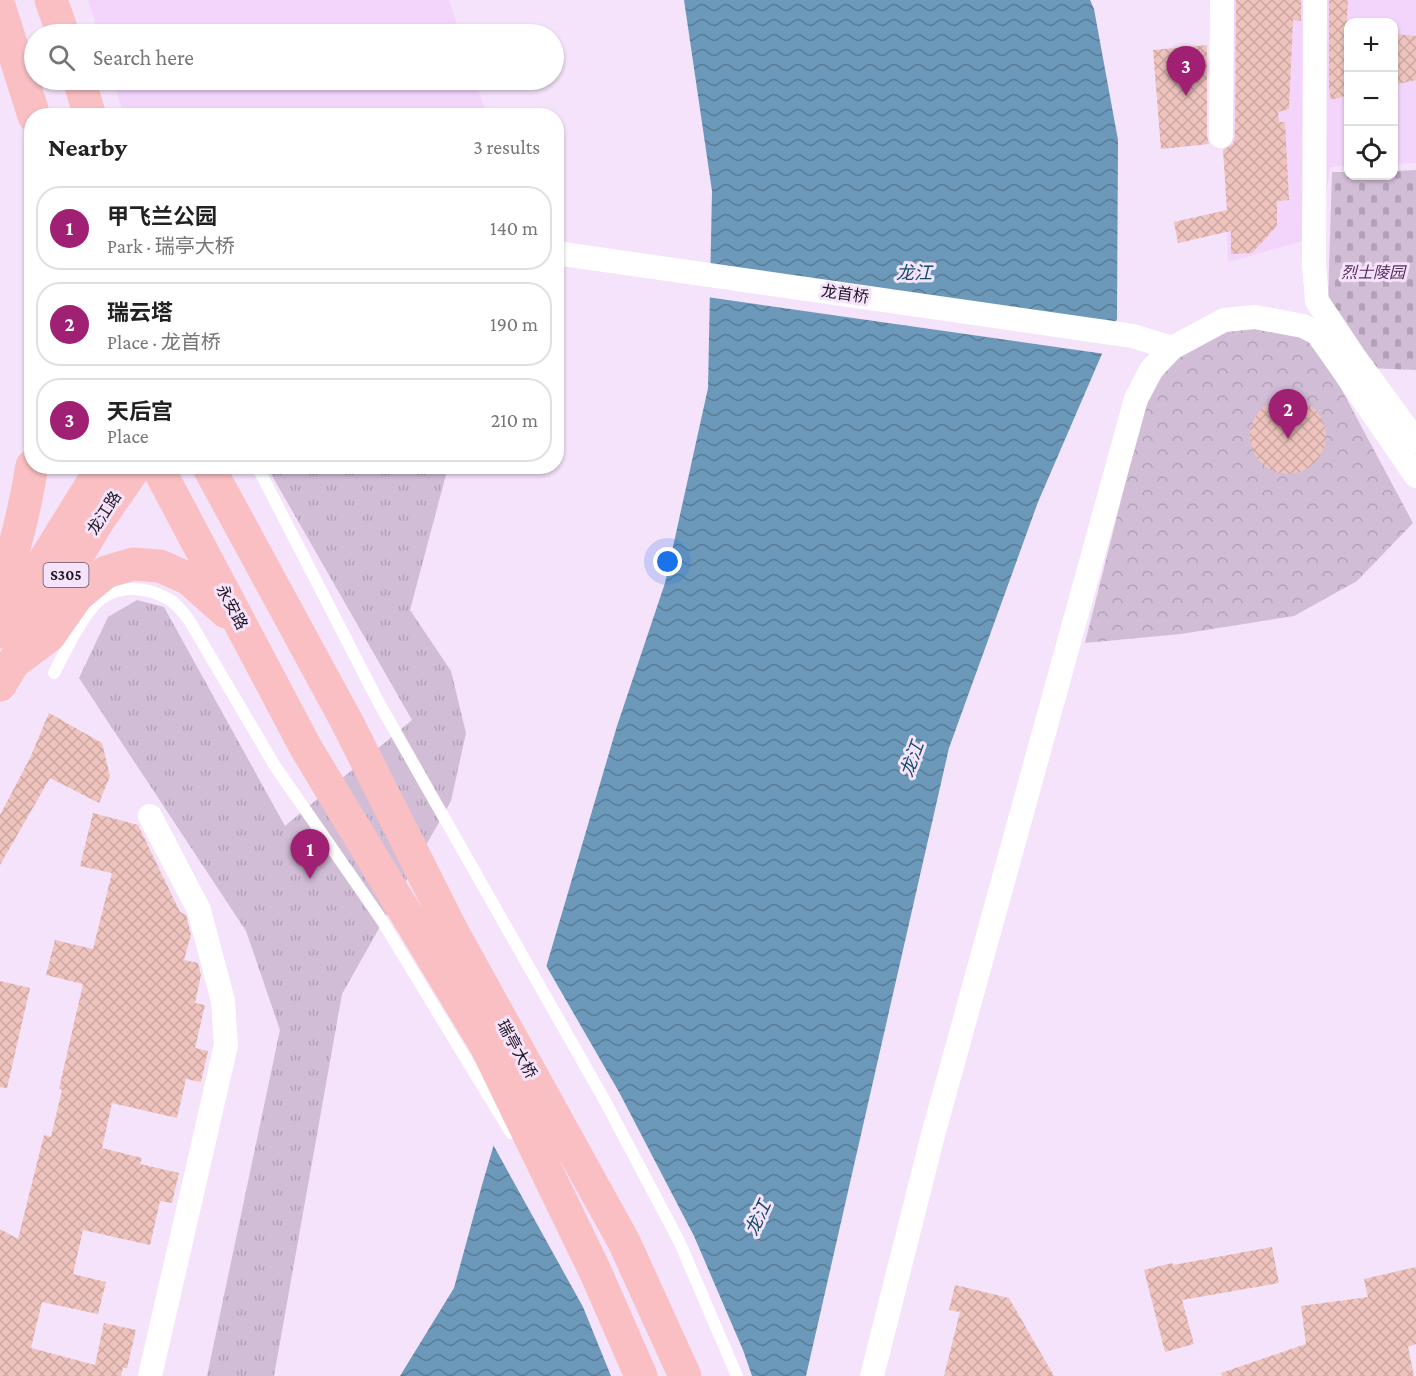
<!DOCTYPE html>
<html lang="en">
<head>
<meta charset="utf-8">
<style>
  body { margin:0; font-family:"Crimson Pro","Noto Sans SC",serif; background:#f2f2f2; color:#222 }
  .controls { position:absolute; right:18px; top:18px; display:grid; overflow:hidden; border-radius:12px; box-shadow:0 2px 4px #0004 }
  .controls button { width:54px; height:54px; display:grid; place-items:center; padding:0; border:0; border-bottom:2px solid #e0e0e0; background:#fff; color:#222; font:30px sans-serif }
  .you { position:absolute; left:668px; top:562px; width:21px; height:21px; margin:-15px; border:4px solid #fff; border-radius:50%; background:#1a73e8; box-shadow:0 0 0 9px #1a73e833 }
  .badge { display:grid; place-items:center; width:39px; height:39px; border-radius:50%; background:#a02174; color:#fff; font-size:20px; font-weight:700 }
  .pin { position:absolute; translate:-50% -50px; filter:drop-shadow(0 2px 3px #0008) }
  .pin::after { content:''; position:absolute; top:32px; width:21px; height:18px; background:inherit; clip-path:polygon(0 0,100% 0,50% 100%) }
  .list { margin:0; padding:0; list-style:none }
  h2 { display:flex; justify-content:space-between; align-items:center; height:78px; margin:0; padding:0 24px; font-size:26px }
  h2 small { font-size:20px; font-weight:400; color:#767676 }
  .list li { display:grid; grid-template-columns:39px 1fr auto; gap:18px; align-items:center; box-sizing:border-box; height:84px; margin:0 12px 12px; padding:0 12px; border:2px solid #e0e0e0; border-radius:24px }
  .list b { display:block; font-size:22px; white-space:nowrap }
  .list p { margin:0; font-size:20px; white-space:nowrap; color:#767676 }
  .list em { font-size:20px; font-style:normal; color:#767676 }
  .icon { flex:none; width:33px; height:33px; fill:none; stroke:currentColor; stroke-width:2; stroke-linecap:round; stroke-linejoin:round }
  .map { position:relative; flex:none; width:1416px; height:1376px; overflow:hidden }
  .search { position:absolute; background:#fff; box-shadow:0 2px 4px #0004; left:24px; top:24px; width:540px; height:66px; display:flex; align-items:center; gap:15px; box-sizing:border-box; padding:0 21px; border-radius:33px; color:#767676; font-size:22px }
  .panel { position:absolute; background:#fff; box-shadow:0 2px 4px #0004; left:24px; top:108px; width:540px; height:366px; border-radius:24px }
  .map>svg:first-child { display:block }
  .built { fill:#f3d5fb }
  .forest { fill:url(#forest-crowns) }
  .cemetery { fill:url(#cemetery-stones) }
  .park { fill:url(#park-tufts) }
  .water { fill:url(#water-waves) }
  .pier { fill:#f5e2fb }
  .building { fill:url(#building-cross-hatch) }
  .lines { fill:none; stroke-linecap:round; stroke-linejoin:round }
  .lane { stroke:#fff; stroke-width:12 }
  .street { stroke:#fff; stroke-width:24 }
  .primary { stroke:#f9bfc3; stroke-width:33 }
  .labels { text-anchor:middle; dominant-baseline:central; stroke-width:6; stroke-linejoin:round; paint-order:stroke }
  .shield { fill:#f5e2fb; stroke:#605464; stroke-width:1.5 }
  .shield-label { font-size:15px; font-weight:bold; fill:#201723 }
  .park-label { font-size:16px; font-style:italic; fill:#552c60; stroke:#f5e2fb }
  .street-label { font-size:16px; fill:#201723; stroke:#f5e2fb }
  .water-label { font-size:18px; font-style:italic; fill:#124a6a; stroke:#f5e2fb }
</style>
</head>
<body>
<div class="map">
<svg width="1416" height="1376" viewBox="0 0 1416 1376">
  <defs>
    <pattern id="forest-crowns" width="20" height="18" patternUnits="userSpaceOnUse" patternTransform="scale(1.5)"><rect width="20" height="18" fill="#d1bdd6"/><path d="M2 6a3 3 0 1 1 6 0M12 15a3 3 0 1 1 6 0" fill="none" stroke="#b3a2b7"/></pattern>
    <pattern id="cemetery-stones" width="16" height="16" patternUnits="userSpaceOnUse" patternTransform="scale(1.5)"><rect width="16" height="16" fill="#d1bdd6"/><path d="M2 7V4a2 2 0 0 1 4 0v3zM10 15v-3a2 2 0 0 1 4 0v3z" fill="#b3a2b7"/></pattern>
    <pattern id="park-tufts" width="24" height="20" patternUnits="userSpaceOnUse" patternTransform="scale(1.5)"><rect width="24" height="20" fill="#d1bdd6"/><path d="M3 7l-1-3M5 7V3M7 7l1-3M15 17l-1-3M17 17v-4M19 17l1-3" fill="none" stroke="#b3a2b7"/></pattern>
    <pattern id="water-waves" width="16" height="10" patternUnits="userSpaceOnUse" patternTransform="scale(1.5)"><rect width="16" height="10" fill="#6c99b9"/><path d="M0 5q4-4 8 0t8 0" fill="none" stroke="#587c96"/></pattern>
    <pattern id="building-cross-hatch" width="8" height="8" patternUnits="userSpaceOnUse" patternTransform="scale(1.5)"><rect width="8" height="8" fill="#efc4be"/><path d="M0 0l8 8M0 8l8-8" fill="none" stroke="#cda8a3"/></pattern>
  </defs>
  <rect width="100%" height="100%" fill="#f5e2fb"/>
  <path class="built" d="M 88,0 L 449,0 L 460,34 L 99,34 Z
    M 1220,0 L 1416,0 L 1416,163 L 1394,164 L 1394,22 L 1348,22 L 1348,166 L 1330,167 L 1321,236 L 1228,262 Z
    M 113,80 L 475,80 L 487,115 L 124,115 Z"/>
  <path class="forest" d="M 1228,324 L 1314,338 L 1413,523 L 1357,581 L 1294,616 L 1181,634 L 1085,643 L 1144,409 L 1170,361 Z"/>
  <path class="cemetery" d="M 1416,170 L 1416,370 L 1367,368 L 1328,302 L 1332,172 L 1348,172 L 1348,176 L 1394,176 L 1394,171 Z"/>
  <path class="park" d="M 267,467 L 448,467 L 410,610 L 451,671 L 466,733 L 451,801 L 342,994 L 274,1376 L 207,1376 L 280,1030 L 246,931 L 79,678 L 108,617 L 137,600 L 164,607 L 285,826 L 412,720 Z"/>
  <path class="water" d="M 684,0 L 1090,0 L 1094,9 L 1118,140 L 1117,319 L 1038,502 L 949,748 L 806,1376 L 400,1376 L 454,1288 L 482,1185 L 617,726 L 665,583 L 708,388 L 712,191 Z"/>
  <path class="pier" d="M 708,268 L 1117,327 L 1105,354 L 707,297 Z
    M 544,962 L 619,1092 L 694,1236 L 743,1350 L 752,1376 L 611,1376 L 583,1307 L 491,1141 Z"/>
  <path class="building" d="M 1236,0 L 1301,0 L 1301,21 L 1293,20 L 1289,109 L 1278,112 L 1279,122 L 1285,122 L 1289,200 L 1277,201 L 1277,226 L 1252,253 L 1231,254 L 1231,231 L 1178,243 L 1174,222 L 1227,210 L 1223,150 L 1233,144 L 1235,136 Z
    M 1329,0 L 1348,0 L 1346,34 L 1348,34 L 1348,95 L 1331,100 L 1329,89 Z
    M 1394,34 L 1416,36 L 1416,80 L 1394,85 Z
    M 1207,45 L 1207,136 L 1209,144 L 1161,149 L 1153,50 Z
    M1250 436a38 38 0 1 1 76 0a38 38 0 1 1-76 0Z
    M 49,713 L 102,743 L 110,776 L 99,803 L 50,778 L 0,865 L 0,815 L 30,758 Z
    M 93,813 L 138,825 L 180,912 L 186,915 L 191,934 L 184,960 L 198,963 L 201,975 L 195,1003 L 205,1005 L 195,1048 L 208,1051 L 201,1082 L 186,1079 L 177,1118 L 112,1103 L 102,1148 L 142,1158 L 140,1164 L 179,1173 L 172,1203 L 160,1201 L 150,1245 L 83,1230 L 73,1274 L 106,1282 L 98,1314 L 42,1302 L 31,1348 L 95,1365 L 104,1323 L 136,1330 L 127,1368 L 123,1368 L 121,1376 L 0,1376 L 0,1229 L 18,1239 L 44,1135 L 51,1137 L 62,1090 L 59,1089 L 83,984 L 46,975 L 55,940 L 93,949 L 112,873 L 80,866 Z
    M 0,981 L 30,988 L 7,1088 L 0,1087 Z
    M 1272,1247 L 1279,1283 L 1182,1300 L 1194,1344 L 1165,1352 L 1144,1270 L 1172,1263 L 1173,1265 Z
    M 1416,1267 L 1416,1344 L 1408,1347 L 1414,1376 L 1222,1376 L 1221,1373 L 1306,1344 L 1301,1306 L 1368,1297 L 1364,1279 Z
    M 955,1285 L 1009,1298 L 1054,1376 L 944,1376 L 960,1312 L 949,1310 Z"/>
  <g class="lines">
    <path class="lane" d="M 257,466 L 379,703 L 605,1101 L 680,1243 L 737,1376
      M 54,673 C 64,654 78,624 91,609 C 111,584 143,584 170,600 C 177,604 184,614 189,620 L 275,766 L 381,919 L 511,1133"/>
    <path class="street" d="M 1315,0 L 1314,265 L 1317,301 L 1353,355 L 1416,441
      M 1221,136 L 1222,0
      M 556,253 L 1133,336 L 1172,348
      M 150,816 L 199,910 L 223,1001 L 226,1045 L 150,1376
      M 872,1376 L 933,1135 L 1136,399 L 1151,370 L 1172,348 L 1224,320 L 1255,317 L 1303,326 L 1317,333 L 1332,354 L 1416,476"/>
    <path class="primary" d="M 51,0 L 63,34
      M 0,9 L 34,116
      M 79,80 L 90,116
      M 157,466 L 306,748 L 486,1046 L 595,1271 L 641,1376
      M 208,466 L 347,722 L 451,929 L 624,1242 L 685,1376
      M 0,591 C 15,551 25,508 32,466
      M 0,632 L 103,466
      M 13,663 L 49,636 L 77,596 L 106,572 L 133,564 L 160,566 L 189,579 L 226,612
      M 0,685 L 98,521 L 136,466"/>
  </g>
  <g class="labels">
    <rect class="shield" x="43.5" y="563" width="45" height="24" rx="4.5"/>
    <g class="shield-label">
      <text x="66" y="575">S305</text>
    </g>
    <g class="park-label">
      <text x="1373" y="272">烈士陵园</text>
    </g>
    <g class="street-label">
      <text transform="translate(845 294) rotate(8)">龙首桥</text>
      <text transform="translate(104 513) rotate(-57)">龙江路</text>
      <text transform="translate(232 607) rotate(62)">永安路</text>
      <text transform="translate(517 1049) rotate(61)">瑞亭大桥</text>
    </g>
    <g class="water-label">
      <text x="914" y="273">龙江</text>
      <text transform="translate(912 759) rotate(-70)">龙江</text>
      <text transform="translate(758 1218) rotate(-65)">龙江</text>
    </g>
  </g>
</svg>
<div class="controls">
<button>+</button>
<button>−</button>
<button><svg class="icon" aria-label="locate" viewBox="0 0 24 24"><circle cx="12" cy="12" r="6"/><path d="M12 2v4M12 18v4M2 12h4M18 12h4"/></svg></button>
</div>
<div class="you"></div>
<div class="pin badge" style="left:310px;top:879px">1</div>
<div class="pin badge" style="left:1288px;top:439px">2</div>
<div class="pin badge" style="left:1186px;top:96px">3</div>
<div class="search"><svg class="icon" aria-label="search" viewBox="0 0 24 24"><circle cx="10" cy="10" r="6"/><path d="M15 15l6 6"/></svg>Search here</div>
<section class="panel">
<h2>Nearby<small>3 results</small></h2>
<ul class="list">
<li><span class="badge">1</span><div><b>甲飞兰公园</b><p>Park · 瑞亭大桥</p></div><em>140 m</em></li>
<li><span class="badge">2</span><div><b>瑞云塔</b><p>Place · 龙首桥</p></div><em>190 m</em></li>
<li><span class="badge">3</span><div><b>天后宫</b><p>Place</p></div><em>210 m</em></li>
</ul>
</section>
</div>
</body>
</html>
